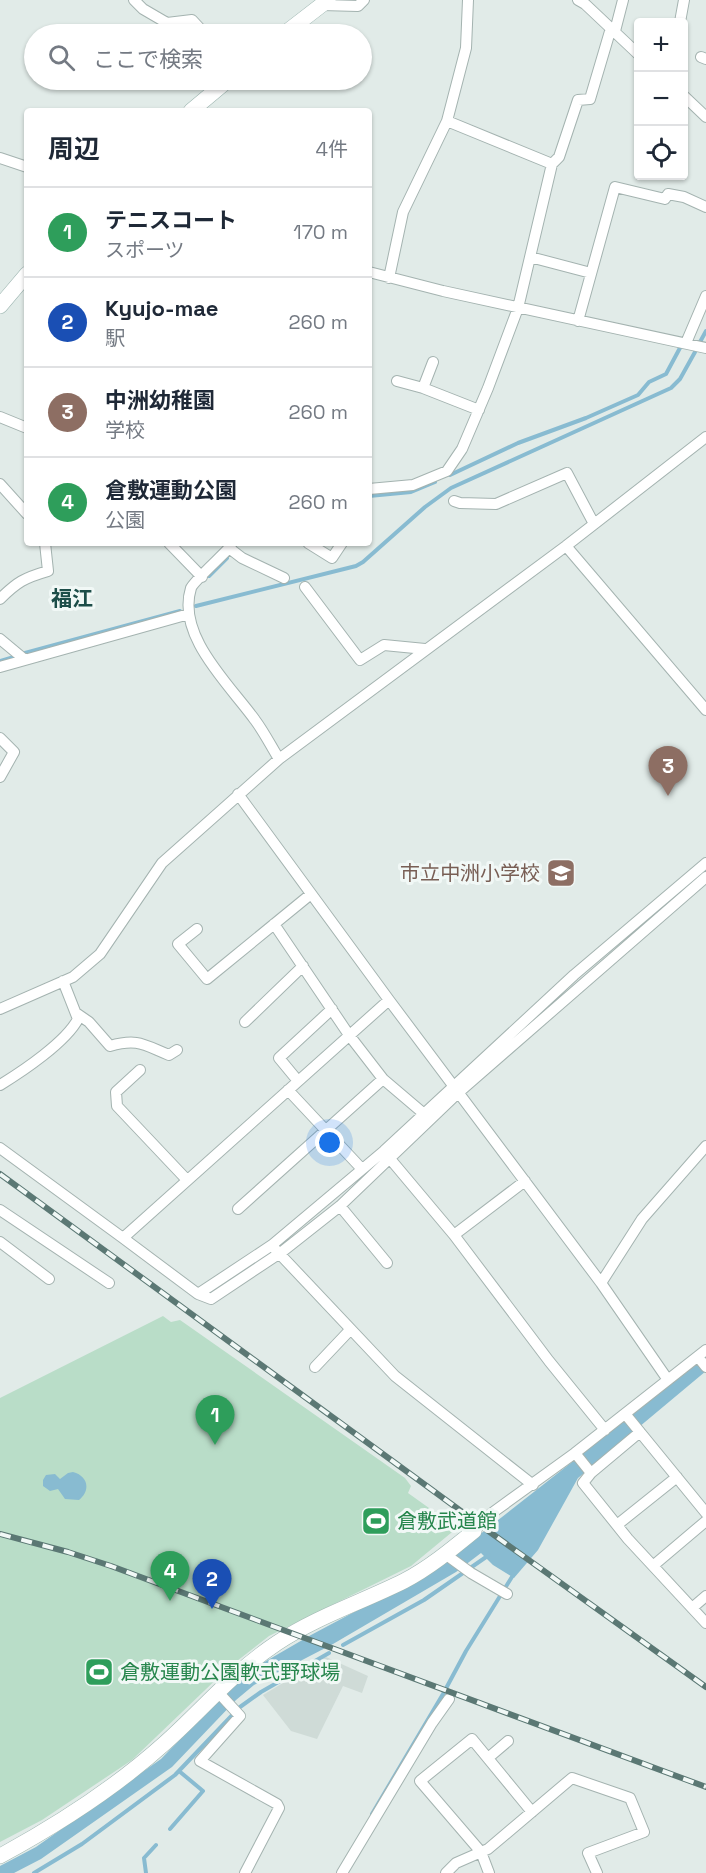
<!DOCTYPE html>
<html lang="ja">
<head>
<meta charset="utf-8">
<style>
  body { margin:0; font-family:"Space Grotesk","Noto Sans JP",sans-serif; background:#f6f6f7; color:#1f2937 }
  .controls { position:absolute; right:18px; top:18px; display:grid; overflow:hidden; border-radius:6px; box-shadow:0 2px 4px #0004 }
  .controls button { width:54px; height:54px; display:grid; place-items:center; padding:0; border:0; border-bottom:2px solid #e0e1e3; background:#fff; color:#1f2937; font:30px sans-serif }
  .you { position:absolute; left:330px; top:1143px; width:21px; height:21px; margin:-15px; border:4px solid #fff; border-radius:50%; background:#1a73e8; box-shadow:0 0 0 9px #1a73e833 }
  .badge { display:grid; place-items:center; width:39px; height:39px; border-radius:50%; background:#111827; color:#fff; font-size:20px; font-weight:700 }
  .pin { position:absolute; translate:-50% -50px; filter:drop-shadow(0 2px 3px #0008) }
  .pin::after { content:''; position:absolute; top:32px; width:21px; height:18px; background:inherit; clip-path:polygon(0 0,100% 0,50% 100%) }
  .list { margin:0; padding:0; list-style:none }
  h2 { display:flex; justify-content:space-between; align-items:center; height:78px; margin:0; padding:0 24px; font-size:26px }
  h2 small { font-size:20px; font-weight:400; color:#747a83 }
  .list li { display:grid; grid-template-columns:39px 1fr auto; gap:18px; align-items:center; box-sizing:border-box; height:90px; padding:0 24px; border-top:2px solid #e0e1e3 }
  .list b { display:block; font-size:22px; white-space:nowrap }
  .list p { margin:0; font-size:20px; white-space:nowrap; color:#747a83 }
  .list em { font-size:20px; font-style:normal; color:#747a83 }
  .icon { flex:none; width:33px; height:33px; fill:none; stroke:currentColor; stroke-width:2; stroke-linecap:round; stroke-linejoin:round }
  .map { position:relative; flex:none; width:706px; height:1873px; overflow:hidden }
  .search { position:absolute; background:#fff; box-shadow:0 2px 4px #0004; left:24px; top:24px; width:348px; height:66px; display:flex; align-items:center; gap:15px; box-sizing:border-box; padding:0 21px; border-radius:33px; color:#747a83; font-size:22px }
  .panel { position:absolute; background:#fff; box-shadow:0 2px 4px #0004; left:24px; top:108px; width:348px; height:438px; border-radius:6px }
  .map>svg:first-child { display:block }
  .built { fill:#cfdbd7 }
  .green { fill:#b9ddc8 }
  .water { fill:#88bbd1 }
  .lines { fill:none; stroke-linecap:round; stroke-linejoin:round }
  .stream { stroke:#88bbd1; stroke-width:4 }
  .street-casing { stroke:#a4b3b0; stroke-width:12 }
  .secondary-casing { stroke:#9fb7b2; stroke-width:16 }
  .street { stroke:#fff; stroke-width:10 }
  .secondary { stroke:#fff; stroke-width:15 }
  .rail-casing { stroke:#5b7874; stroke-width:6 }
  .rail { stroke:#f1f8f6; stroke-width:4; stroke-dasharray:11; stroke-linecap:butt }
  .labels { text-anchor:middle; dominant-baseline:central; stroke-width:6; stroke-linejoin:round; paint-order:stroke }
  .education-label { font-size:20px; fill:#785e54; stroke:#f1f8f6; text-anchor:end }
  .leisure-label { font-size:20px; fill:#27864d; stroke:#f1f8f6; text-anchor:start }
  .neighbourhood-label { font-size:21px; font-weight:bold; fill:#1d4e49; stroke:#f1f8f6 }
</style>
</head>
<body>
<div class="map">
<svg width="706" height="1873" viewBox="0 0 706 1873">
  <rect width="100%" height="100%" fill="#e1ebe8"/>
  <path class="built" d="M 326,1657 L 368,1676 L 362,1693 L 343,1686 L 317,1739 L 291,1731 L 263,1695 Z"/>
  <path class="green" d="M 163,1316 L 171,1322 L 180,1320 L 405,1478 L 411,1486 L 408,1493 L 457,1528 L 411,1566 L 269,1636 L 228,1668 L 132,1760 L 42,1820 L 0,1842 L 0,1398 Z"/>
  <path class="water" d="M 706,1357 L 706,1371 L 578,1478 L 538,1550 L 514,1578 L 493,1565 L 481,1553 L 456,1572 L 333,1644 L 254,1685 L 236,1700 L 172,1767 L 41,1859 L 14,1873 L 0,1873 L 0,1866 L 36,1847 L 161,1759 L 228,1690 L 261,1664 L 311,1635 L 437,1568 Z
    M 73,1472 C 88,1476 91,1490 79,1500 L 65,1499 L 58,1489 L 50,1491 L 43,1486 L 43,1480 L 46,1475 L 55,1474 L 60,1479 L 68,1473 Z"/>
  <g class="lines">
    <path class="stream" d="M 700,342 L 706,331
      M 450,475 L 518,443 L 586,418 L 638,395 L 649,382 L 666,374 L 681,346
      M 369,496 L 411,492 L 435,482
      M 209,576 L 227,558
      M 196,606 L 356,566 L 363,562 L 425,507 L 451,488 L 671,388 L 680,379 L 695,352
      M 25,653 L 180,611
      M 0,661 L 14,657
      M 343,1645 L 424,1600 L 489,1555
      M 372,1814 L 443,1694 L 466,1651 L 515,1572
      M 170,1829 L 203,1791 L 179,1771
      M 34,1873 L 82,1844 L 175,1775 L 240,1707 L 261,1692 L 329,1653
      M 146,1873 L 144,1858 L 156,1845"/>
    <g class="street-casing">
      <path id="street" d="M 134,0 L 143,9 L 167,23 L 192,20 L 205,34
        M 578,0 L 585,4 L 638,54
        M 322,5 L 358,6 L 364,0
        M 680,22 L 684,0
        M 615,31 L 623,0
        M 701,57 L 706,59
        M 684,96 L 706,117
        M 447,121 L 552,164 L 559,157 L 578,100 L 590,99 L 611,28
        M 0,158 L 27,167
        M 530,257 L 591,273
        M 369,272 L 443,291 L 706,348
        M 389,278 L 403,212 L 447,121 L 466,48 L 468,0
        M 578,321 L 615,187 L 665,199 L 668,194 L 684,197 L 706,207
        M 686,343 L 706,296
        M 397,381 L 423,388 L 479,410
        M 423,388 L 433,362
        M 0,417 L 27,428
        M 0,484 L 27,514
        M 369,489 L 413,485 L 447,471 L 462,449 L 488,388 L 518,308 L 552,164
        M 454,501 L 460,503 L 496,504 L 567,473 L 594,524
        M 169,543 L 202,577
        M 232,543 L 229,548 C 222,556 193,582 191,588 C 176,636 230,685 255,720 C 264,732 271,746 279,759
        M 308,543 L 332,558 L 342,543
        M 566,546 L 706,710
        M 229,548 L 242,558 L 284,578
        M 305,587 L 360,660 L 384,645 L 425,649
        M 0,599 C 17,582 24,578 48,571 L 45,543
        M 0,639 L 24,659
        M 0,667 L 189,614
        M 0,738 L 14,752 L 0,777
        M 238,794 L 389,1000 L 601,1283 L 668,1380
        M 274,924 L 349,1035 L 383,1079 L 423,1113
        M 197,929 L 178,944 L 207,979 L 311,894
        M 389,1000 L 123,1238 L 198,1294 L 272,1245 L 384,1151 L 574,975 L 706,863
        M 0,1009 L 73,977 L 100,954 L 162,863 L 279,759 L 566,546 L 706,437
        M 76,1013 L 89,1022 L 110,1046 C 138,1038 144,1045 169,1055 L 177,1050
        M 245,1022 L 303,966
        M 140,1070 L 116,1092 L 117,1106 L 187,1180
        M 298,1081 L 279,1058 L 332,1009
        M 0,1085 C 23,1071 66,1042 78,1019 L 63,981
        M 288,1090 L 361,1168
        M 0,1148 L 123,1238
        M 386,1154 L 454,1235 L 549,1361 L 605,1430
        M 340,1206 L 387,1263
        M 238,1209 L 383,1079
        M 0,1210 L 109,1283
        M 454,1235 L 525,1181
        M 0,1242 L 49,1279
        M 275,1249 L 395,1376 L 533,1485
        M 601,1283 L 642,1219 L 706,1146
        M 198,1294 L 211,1299 L 283,1251 L 340,1206 L 458,1093 L 706,877
        M 698,1357 L 706,1367
        M 315,1367 L 350,1330
        M 626,1415 L 706,1513
        M 640,1432 L 591,1473 L 583,1483 L 628,1539 L 706,1623
        M 575,1453 L 591,1473
        M 617,1525 L 677,1477
        M 474,1531 L 492,1513 L 575,1453 L 706,1350
        M 445,1554 L 471,1573 L 507,1594
        M 654,1565 L 706,1521
        M 692,1608 L 706,1596
        M 217,1691 L 240,1716 L 200,1761 L 277,1804 L 279,1808 L 245,1873
        M 488,1758 L 508,1741
        M 342,1873 L 432,1723 L 449,1699
        M 446,1873 L 456,1863 L 488,1849 L 572,1778 L 630,1798 L 644,1832 L 588,1853 L 597,1873
        M 489,1873 L 481,1852 L 420,1781 L 472,1739 L 532,1812"/>
    </g>
    <g class="secondary-casing">
      <path id="secondary" d="M 284,34 L 328,0
        M 191,111 L 228,80
        M 0,306 L 27,274
        M 0,1856 C 59,1824 115,1788 165,1743 C 204,1708 232,1673 277,1643 C 316,1617 362,1602 404,1581 C 429,1568 452,1549 474,1531"/>
    </g>
    <use href="#street" class="street"/>
    <use href="#secondary" class="secondary"/>
    <g class="rail-casing">
      <path id="rail" d="M 0,1174 L 480,1525 L 706,1687
        M 0,1534 L 68,1552 L 111,1566 L 706,1787"/>
    </g>
    <use href="#rail" class="rail"/>
  </g>
  <defs>
    <g id="school-square" transform="scale(1.5)"><rect x="-9" y="-9" width="18" height="18" rx="4" fill="#8d6e63" stroke="#f1f8f6"/><path d="M0-5L7-2L0 1L-7-2ZM-4 1L0 2.5L4 1V4Q0 6-4 4Z" fill="#fff"/></g>
    <g id="stadium-square" transform="scale(1.5)"><rect x="-9" y="-9" width="18" height="18" rx="4" fill="#2e9e5b" stroke="#f1f8f6"/><path d="M0-5a6.5 5 0 1 0 0 10a6.5 5 0 1 0 0-10ZM-3.5-1.8h7v3.6h-7Z" fill="#fff"/></g>
  </defs>
  <g fill-rule="evenodd">
    <use href="#school-square" x="561" y="873"/>
    <use href="#stadium-square" x="376" y="1521"/>
    <use href="#stadium-square" x="99" y="1672"/>
  </g>
  <g class="labels">
    <g class="education-label">
      <text x="540" y="873">市立中洲小学校</text>
    </g>
    <g class="leisure-label">
      <text x="397" y="1521">倉敷武道館</text>
      <text x="120" y="1672">倉敷運動公園軟式野球場</text>
    </g>
    <g class="neighbourhood-label">
      <text x="72" y="598">福江</text>
    </g>
  </g>
</svg>
<div class="controls">
<button>+</button>
<button>−</button>
<button><svg class="icon" aria-label="locate" viewBox="0 0 24 24"><circle cx="12" cy="12" r="6"/><path d="M12 2v4M12 18v4M2 12h4M18 12h4"/></svg></button>
</div>
<div class="you"></div>
<div class="pin badge" style="left:215px;top:1445px;background:#2e9e5b">1</div>
<div class="pin badge" style="left:212px;top:1609px;background:#1a4fb4">2</div>
<div class="pin badge" style="left:668px;top:796px;background:#8d6e63">3</div>
<div class="pin badge" style="left:170px;top:1601px;background:#2e9e5b">4</div>
<div class="search"><svg class="icon" aria-label="search" viewBox="0 0 24 24"><circle cx="10" cy="10" r="6"/><path d="M15 15l6 6"/></svg>ここで検索</div>
<section class="panel">
<h2>周辺<small>4件</small></h2>
<ul class="list">
<li><span class="badge" style="background:#2e9e5b">1</span><div><b>テニスコート</b><p>スポーツ</p></div><em>170 m</em></li>
<li><span class="badge" style="background:#1a4fb4">2</span><div><b>Kyujo-mae</b><p>駅</p></div><em>260 m</em></li>
<li><span class="badge" style="background:#8d6e63">3</span><div><b>中洲幼稚園</b><p>学校</p></div><em>260 m</em></li>
<li><span class="badge" style="background:#2e9e5b">4</span><div><b>倉敷運動公園</b><p>公園</p></div><em>260 m</em></li>
</ul>
</section>
</div>
</body>
</html>
